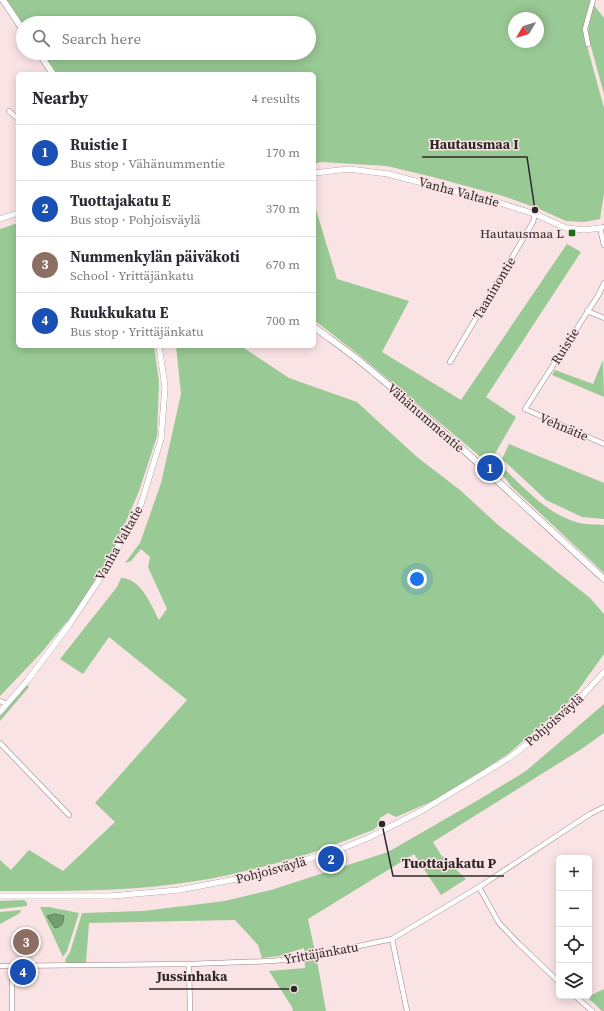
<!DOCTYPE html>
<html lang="en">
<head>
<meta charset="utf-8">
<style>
  body { margin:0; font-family:"Source Serif 4",serif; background:#f7f7f7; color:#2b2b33 }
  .controls { position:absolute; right:12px; bottom:12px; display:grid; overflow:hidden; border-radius:6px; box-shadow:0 2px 10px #0003 }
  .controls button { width:36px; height:36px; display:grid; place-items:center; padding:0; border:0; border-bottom:1px solid #e1e1e2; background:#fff; color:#2b2b33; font:20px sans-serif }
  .compass { position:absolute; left:508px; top:12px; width:36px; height:36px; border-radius:50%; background:#fff; box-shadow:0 2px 10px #0003; rotate:232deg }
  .you { position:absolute; left:417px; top:579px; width:14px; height:14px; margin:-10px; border:3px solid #fff; border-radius:50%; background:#1a73e8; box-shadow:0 0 0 6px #1a73e833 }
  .badge { display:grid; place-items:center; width:26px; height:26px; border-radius:50%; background:#0f766e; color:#fff; font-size:13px; font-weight:700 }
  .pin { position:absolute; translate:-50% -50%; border:2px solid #fff; box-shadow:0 1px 4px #0006 }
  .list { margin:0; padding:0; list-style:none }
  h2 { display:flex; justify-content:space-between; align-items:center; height:52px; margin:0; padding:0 16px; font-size:17px }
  h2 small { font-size:13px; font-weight:400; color:#7c7c81 }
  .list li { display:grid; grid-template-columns:26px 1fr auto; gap:12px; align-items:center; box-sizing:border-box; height:56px; padding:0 16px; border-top:1px solid #e1e1e2 }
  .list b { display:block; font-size:15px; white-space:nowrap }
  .list p { margin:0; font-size:13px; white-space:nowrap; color:#7c7c81 }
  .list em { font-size:13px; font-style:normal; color:#7c7c81 }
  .icon { flex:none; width:22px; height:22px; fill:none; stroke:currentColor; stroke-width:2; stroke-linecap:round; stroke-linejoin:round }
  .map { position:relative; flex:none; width:604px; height:1011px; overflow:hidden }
  .search { position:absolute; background:#fff; box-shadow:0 2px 10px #0003; left:16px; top:16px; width:300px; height:44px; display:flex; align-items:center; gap:10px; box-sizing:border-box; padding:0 14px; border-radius:22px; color:#7c7c81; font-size:15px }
  .panel { position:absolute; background:#fff; box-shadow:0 2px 10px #0003; left:16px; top:72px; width:300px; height:276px; border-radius:6px }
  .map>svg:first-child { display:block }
  .green { fill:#99c994; fill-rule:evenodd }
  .water { fill:#71a06d; stroke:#5d7c58 }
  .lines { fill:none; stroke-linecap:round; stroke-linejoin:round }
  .minor-casing { stroke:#988385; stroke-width:5.5 }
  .tertiary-casing { stroke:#988385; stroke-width:6 }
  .secondary-casing { stroke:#988385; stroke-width:7 }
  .minor { stroke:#fff; stroke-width:4.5 }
  .tertiary { stroke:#fff; stroke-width:5.5 }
  .secondary { stroke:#fff; stroke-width:6 }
  .poi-dot { fill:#196e17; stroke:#fae3e5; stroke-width:1.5 }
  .labels { text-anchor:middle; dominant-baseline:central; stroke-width:3; stroke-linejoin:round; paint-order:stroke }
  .street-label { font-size:13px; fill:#2f2728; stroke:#fae3e5 }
  .poi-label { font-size:13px; fill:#2f2728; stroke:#fae3e5; text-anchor:end }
  .leader { fill:none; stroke:#2f2728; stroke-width:1.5 }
  .callout-dot { fill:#2f2728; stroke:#fae3e5; stroke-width:1.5 }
  .callout-label { font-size:14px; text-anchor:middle; font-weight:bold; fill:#2f2728; stroke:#fae3e5; stroke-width:3; stroke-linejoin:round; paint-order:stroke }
</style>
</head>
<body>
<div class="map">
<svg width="604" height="1011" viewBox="0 0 604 1011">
  <rect width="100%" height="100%" fill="#fae3e5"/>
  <path class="green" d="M 7,0 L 593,0 L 585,29 L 586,42 L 604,108 L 604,193 L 600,219 L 584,222 L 566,221 L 537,208 L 503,196 L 433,177 L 387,166 L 321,162 L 314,164 L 314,74 L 57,74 L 43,53 L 309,53 L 309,23 L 23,24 ZM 514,18 L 538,18 L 538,42 L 514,42 Z
    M 594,5 L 604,18 L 604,94 L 590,43 L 588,29 Z
    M 314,203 L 337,279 L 409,301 L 382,352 L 461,400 L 567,244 L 581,252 L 486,397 L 516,417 L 489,464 L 358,354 L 314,320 Z
    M 18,223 L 18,346 L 154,346 L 159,382 L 157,436 L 139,491 L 113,552 L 74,613 L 41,653 L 0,696 L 0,229 Z
    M 176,346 L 241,346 L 289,378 L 357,402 L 417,457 L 460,490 L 497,524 L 590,598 L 604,614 L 604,654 L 571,700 L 508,754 L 442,797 L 396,817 L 388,813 L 380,818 L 378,826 L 373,830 C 351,838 330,847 308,854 C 271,865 234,875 196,881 C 132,892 65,891 0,891 L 0,860 L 11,870 L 29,850 L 63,871 L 115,822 L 95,803 L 187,700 L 109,637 L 83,674 L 60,659 L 117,587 L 121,578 C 141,578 151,605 159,620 L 167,609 L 148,567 L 150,557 L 141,549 L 131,561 L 125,563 L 140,543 L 161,483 L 181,394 Z
    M 603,360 L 604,397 L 552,375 L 555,370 L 593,384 Z
    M 509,444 L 604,483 L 604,519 L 582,517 L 546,500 L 502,459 Z
    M 496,461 C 521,484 545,514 579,523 C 587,525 596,524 604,525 L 604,573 L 511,486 L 494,464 Z
    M 26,686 L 28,686 L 29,687 L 0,721 L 0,716 Z
    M 604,704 L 604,733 L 580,750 L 433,842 L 441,855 L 466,879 L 441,895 L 414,854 L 308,919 L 318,966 L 326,1011 L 293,1011 L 292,1007 L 269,971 L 305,968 L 304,948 L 279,956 L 262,958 L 258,945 L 235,920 L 89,923 L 86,963 L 66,963 L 65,960 L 70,952 L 82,913 L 143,911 L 225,901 L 271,890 L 388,852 L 480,799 L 526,771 Z
    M 24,900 L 27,903 L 27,906 L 0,909 L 0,901 Z
    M 40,907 L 49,907 L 79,913 L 67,951 L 63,957 Z
    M 21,910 L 20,913 L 0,924 L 0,912 Z
    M 604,989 L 604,1011 L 602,1011 L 587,997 Z"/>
  <path class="water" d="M 55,914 L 64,916 C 63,923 63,926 55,928 L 47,916 Z"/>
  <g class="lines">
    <g class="minor-casing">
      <path id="minor" d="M 588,44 L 585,29 L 593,0
        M 9,111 L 18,119
        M 604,227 L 600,228 L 604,245
        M 604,283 L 599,294 L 525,409 L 604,444
        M 587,311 L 604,318
        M 450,362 L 533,222 L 535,214
        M 0,701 L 7,704
        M 0,743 L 69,815
        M 479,887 L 499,923 L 519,944 L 559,982
        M 392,939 L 407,1011
        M 189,964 L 190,1011
        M 0,966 L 189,964 L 273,961 L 307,957 L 392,939 L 479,887 L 590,814 L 604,807
        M 12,966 L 12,1011
        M 575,996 L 592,1011"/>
    </g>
    <g class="tertiary-casing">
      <path id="tertiary" d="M 314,173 L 349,169 L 388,174 L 500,203 L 535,214 L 566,228 L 584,230 L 600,228
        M 0,219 L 18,213
        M 0,712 L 27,681 L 69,625 L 105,571 L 141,504 L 161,439 L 165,387 L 159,346
        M 0,896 L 111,896 L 179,890 L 252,876 L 341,849 L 370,837 L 423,810 L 509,758 L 545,730 L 582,696 L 604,672"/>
    </g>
    <g class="secondary-casing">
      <path id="secondary" d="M 3,0 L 23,30
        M 39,53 L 53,74
        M 314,327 C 334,342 355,356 374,373 C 454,438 528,510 604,579"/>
    </g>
    <use href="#minor" class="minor"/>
    <use href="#tertiary" class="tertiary"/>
    <use href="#secondary" class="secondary"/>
  </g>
  <rect class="poi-dot" x="568" y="229" width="8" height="8" rx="2"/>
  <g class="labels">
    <g class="street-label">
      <text transform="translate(459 192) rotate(15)">Vanha Valtatie</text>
      <text transform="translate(494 288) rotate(-59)">Taaninontie</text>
      <text transform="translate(565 346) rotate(-58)">Ruistie</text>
      <text transform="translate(426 418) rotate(41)">Vähänummentie</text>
      <text transform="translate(564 427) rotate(23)">Vehnätie</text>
      <text transform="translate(119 543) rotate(-61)">Vanha Valtatie</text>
      <text transform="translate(554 720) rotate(-41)">Pohjoisväylä</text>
      <text transform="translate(271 870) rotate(-15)">Pohjoisväylä</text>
      <text transform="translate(321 953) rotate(-10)">Yrittäjänkatu</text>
    </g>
    <g class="poi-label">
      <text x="564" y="233">Hautausmaa L</text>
    </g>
  </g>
  <path class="leader" d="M535 210L527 157H422M382 824L393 876H504M294 989L236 989H149"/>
  <g class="callout-dot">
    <circle cx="535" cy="210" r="4"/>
    <circle cx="382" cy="824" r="4"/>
    <circle cx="294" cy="989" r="4"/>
  </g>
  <g class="callout-label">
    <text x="474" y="149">Hautausmaa I</text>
    <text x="449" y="868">Tuottajakatu P</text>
    <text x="192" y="981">Jussinhaka</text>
  </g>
</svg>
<div class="controls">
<button>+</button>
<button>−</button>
<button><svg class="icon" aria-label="locate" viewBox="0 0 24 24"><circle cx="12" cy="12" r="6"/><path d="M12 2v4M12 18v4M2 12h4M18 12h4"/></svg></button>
<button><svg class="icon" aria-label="layers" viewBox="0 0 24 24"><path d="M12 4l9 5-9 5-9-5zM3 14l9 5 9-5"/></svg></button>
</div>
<svg class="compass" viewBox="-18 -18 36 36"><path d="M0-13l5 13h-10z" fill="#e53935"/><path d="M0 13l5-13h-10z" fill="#7c7c81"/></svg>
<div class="you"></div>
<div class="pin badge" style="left:490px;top:468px;background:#1a4fb4">1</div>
<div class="pin badge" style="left:331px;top:859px;background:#1a4fb4">2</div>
<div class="pin badge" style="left:26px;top:942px;background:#8d6e63">3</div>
<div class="pin badge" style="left:23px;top:972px;background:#1a4fb4">4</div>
<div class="search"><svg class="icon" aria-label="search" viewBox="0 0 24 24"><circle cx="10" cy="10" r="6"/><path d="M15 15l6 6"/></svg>Search here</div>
<section class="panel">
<h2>Nearby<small>4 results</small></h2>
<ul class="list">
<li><span class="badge" style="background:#1a4fb4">1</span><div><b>Ruistie I</b><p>Bus stop · Vähänummentie</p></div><em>170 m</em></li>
<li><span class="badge" style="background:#1a4fb4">2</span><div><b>Tuottajakatu E</b><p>Bus stop · Pohjoisväylä</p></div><em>370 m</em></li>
<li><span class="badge" style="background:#8d6e63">3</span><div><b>Nummenkylän päiväkoti</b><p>School · Yrittäjänkatu</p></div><em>670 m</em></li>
<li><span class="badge" style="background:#1a4fb4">4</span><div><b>Ruukkukatu E</b><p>Bus stop · Yrittäjänkatu</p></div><em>700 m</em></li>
</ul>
</section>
</div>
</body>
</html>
